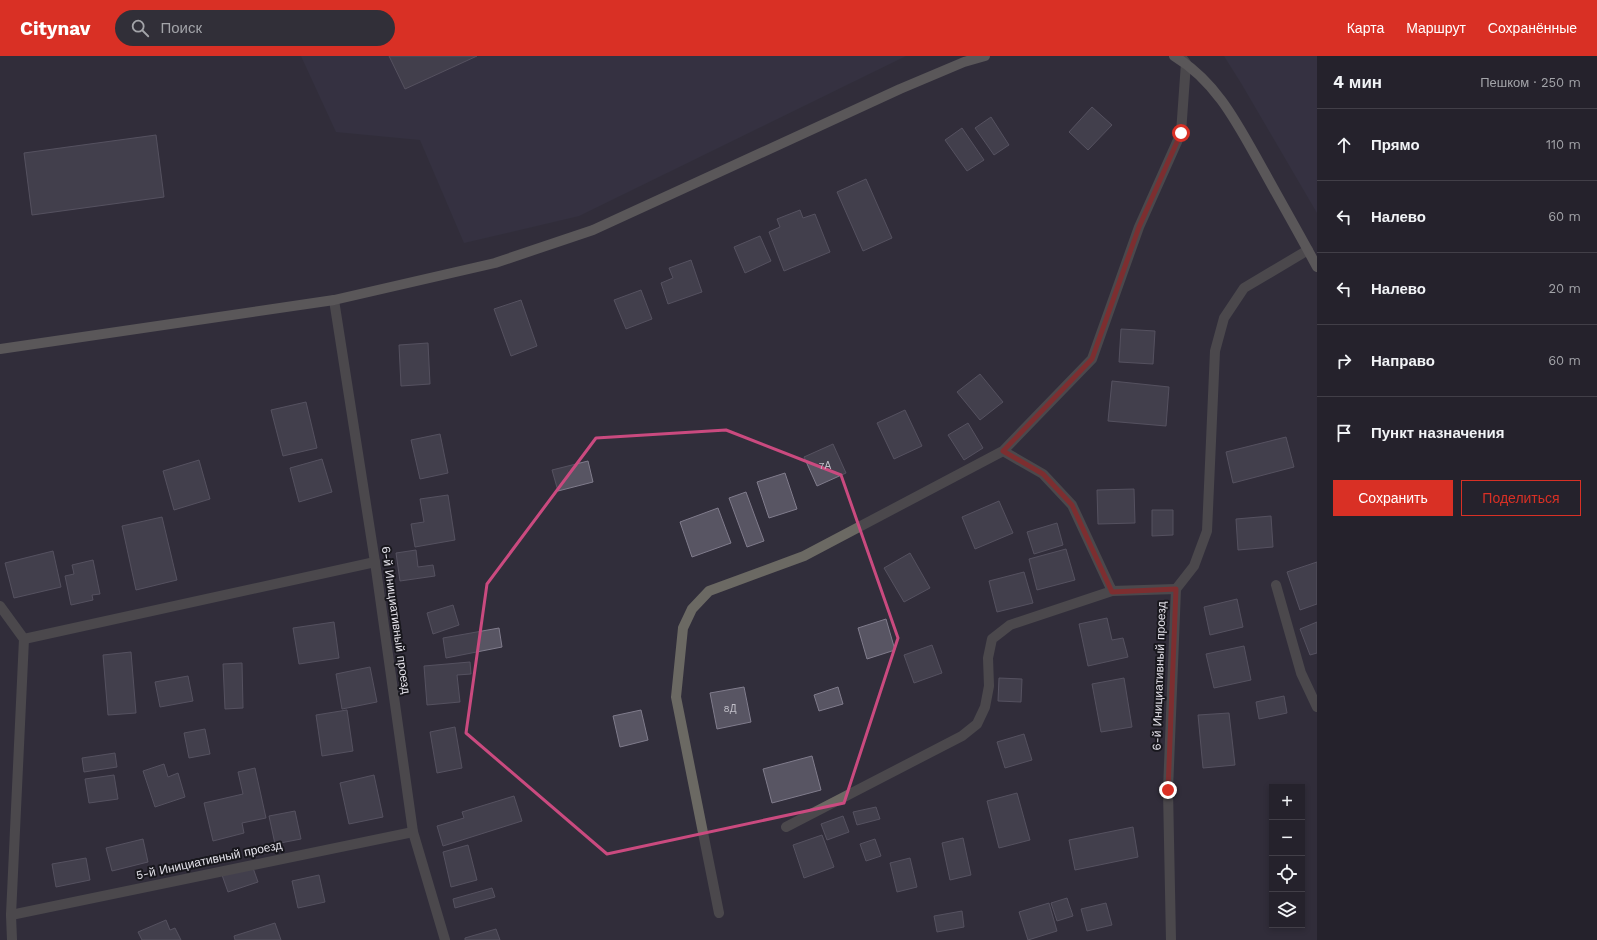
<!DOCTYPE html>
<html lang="ru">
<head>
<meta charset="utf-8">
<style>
  body { margin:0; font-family:"Work Sans",sans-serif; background:#312f38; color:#f1f3f6 }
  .controls { position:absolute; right:12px; bottom:12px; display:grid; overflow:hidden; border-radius:0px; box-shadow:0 2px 6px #0003 }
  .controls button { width:36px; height:36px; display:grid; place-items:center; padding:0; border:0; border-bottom:1px solid #423f48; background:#25222c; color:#f1f3f6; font:20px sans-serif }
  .stop { position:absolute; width:12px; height:12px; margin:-9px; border:3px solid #d93025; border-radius:50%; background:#fff }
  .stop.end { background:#d93025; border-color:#fff; box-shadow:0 1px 4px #0008 }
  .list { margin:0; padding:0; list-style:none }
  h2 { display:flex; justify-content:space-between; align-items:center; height:52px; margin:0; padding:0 16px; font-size:17px }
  h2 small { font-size:13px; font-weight:400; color:#a3a4a9 }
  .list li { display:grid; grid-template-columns:26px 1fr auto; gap:12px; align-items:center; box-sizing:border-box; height:72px; padding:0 16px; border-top:1px solid #423f48 }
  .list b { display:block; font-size:15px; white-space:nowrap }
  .list em { font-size:13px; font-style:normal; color:#a3a4a9 }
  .actions { display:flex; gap:8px; padding:12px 16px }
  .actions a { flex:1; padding:9px 0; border:1px solid #d93025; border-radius:0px; text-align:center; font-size:14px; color:#d93025 }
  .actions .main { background:#d93025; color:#fff }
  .icon { flex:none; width:22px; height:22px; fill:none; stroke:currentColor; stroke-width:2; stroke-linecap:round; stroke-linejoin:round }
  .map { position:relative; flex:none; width:1317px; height:884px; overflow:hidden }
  header { display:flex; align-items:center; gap:24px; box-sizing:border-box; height:56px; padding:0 20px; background:#d93025; color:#fff }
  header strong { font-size:19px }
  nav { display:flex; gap:22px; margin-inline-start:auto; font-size:14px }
  .search { width:280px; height:36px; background:#312f38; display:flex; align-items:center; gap:10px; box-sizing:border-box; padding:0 14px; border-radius:22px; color:#a3a4a9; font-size:15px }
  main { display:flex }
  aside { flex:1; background:#25222c }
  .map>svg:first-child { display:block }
  .built { fill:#3a3649 }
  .building { fill:#585563; stroke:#807c8c }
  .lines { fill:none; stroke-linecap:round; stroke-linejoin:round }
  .lane { stroke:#6b6963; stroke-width:10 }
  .street { stroke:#6b6963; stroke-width:10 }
  .secondary { stroke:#8c897f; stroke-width:10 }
  .route { stroke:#d93025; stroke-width:5 }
  .marked { fill:none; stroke:#ca4a7f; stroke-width:3; stroke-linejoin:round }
  .labels { text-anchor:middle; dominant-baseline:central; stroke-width:4; stroke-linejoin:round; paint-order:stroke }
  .number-label { font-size:10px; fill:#c1bfc8 }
  .street-label { font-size:12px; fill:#e4e2ea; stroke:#18171d }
</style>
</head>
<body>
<header>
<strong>Citynav</strong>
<div class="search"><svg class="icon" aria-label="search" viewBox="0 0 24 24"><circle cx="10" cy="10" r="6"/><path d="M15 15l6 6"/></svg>Поиск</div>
<nav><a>Карта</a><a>Маршрут</a><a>Сохранённые</a></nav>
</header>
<main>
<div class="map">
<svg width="1317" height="884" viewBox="0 0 1317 884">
  <rect width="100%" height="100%" fill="#312e3b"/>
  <path class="built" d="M 301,0 L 906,0 L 579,160 L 464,187 L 420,84 L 336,76 Z
    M 1224,0 L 1317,0 L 1317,157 L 1241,27 Z"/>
  <path class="building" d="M 389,0 L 477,0 L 405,33 Z
    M 1092,51 L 1112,69 L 1088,94 L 1069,76 Z
    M 991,61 L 1009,89 L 994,99 L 975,72 Z
    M 962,72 L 984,104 L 967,115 L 945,84 Z
    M 156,79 L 164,141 L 32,159 L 24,97 Z
    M 866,123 L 892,182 L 863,195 L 837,136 Z
    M 800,154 L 803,162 L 815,158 L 830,196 L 784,215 L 769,176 L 780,171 L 777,163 Z
    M 760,180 L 771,205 L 745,217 L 734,191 Z
    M 691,204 L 702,236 L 668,248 L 661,227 L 673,222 L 669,212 Z
    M 641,234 L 652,263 L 626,273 L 614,244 Z
    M 521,244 L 537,290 L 511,300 L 494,253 Z
    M 1121,273 L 1155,275 L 1153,308 L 1119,306 Z
    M 428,287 L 430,328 L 401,330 L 399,289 Z
    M 980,318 L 1003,346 L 980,364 L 957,336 Z
    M 1112,325 L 1169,331 L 1166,370 L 1108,365 Z
    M 306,346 L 317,392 L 283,400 L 271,354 Z
    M 905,354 L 922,390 L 894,403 L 877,367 Z
    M 968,367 L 983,392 L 964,404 L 948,379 Z
    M 440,378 L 448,417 L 420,423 L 411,384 Z
    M 1286,381 L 1294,411 L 1233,427 L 1226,396 Z
    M 833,388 L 846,417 L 817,430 L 804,401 Z
    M 322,403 L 332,436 L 299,446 L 290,412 Z
    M 199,404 L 210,443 L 174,454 L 163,415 Z
    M 588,405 L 593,426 L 558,435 L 552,414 Z
    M 785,417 L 797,453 L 769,462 L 757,426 Z
    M 1134,433 L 1135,467 L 1098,468 L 1097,434 Z
    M 746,436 L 764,485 L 747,491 L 729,442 Z
    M 448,439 L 455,484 L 415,491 L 411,468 L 424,466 L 420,443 Z
    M 999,445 L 1013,477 L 975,493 L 962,461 Z
    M 718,452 L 731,487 L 692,501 L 680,466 Z
    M 1152,454 L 1173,454 L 1173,479 L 1152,480 Z
    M 1271,460 L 1273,491 L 1238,494 L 1236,463 Z
    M 162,461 L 177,524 L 136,534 L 122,470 Z
    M 1057,467 L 1063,489 L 1034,498 L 1027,476 Z
    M 1066,493 L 1075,524 L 1037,534 L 1029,503 Z
    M 416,494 L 418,511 L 433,509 L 435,520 L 400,525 L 396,497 Z
    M 53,495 L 61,531 L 14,542 L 5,507 Z
    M 910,497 L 930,532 L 904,546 L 884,512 Z
    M 93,504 L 100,538 L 92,539 L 93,544 L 71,549 L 65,520 L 74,518 L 72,509 Z
    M 1317,506 L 1317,548 L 1300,554 L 1287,516 Z
    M 1024,516 L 1033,547 L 997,556 L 989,525 Z
    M 1237,543 L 1243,571 L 1210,579 L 1204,551 Z
    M 453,549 L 459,569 L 433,578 L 427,557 Z
    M 1107,562 L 1112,584 L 1123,582 L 1128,601 L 1088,610 L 1079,568 Z
    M 886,563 L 895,594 L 867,603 L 858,572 Z
    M 334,566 L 339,602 L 299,608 L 293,572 Z
    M 1317,566 L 1317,597 L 1310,599 L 1300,573 Z
    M 499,572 L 502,591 L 446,602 L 443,582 Z
    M 932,589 L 942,617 L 914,627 L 904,599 Z
    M 1244,590 L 1251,624 L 1214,632 L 1206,598 Z
    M 131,596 L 136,657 L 108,659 L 103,599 Z
    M 470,606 L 471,618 L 457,619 L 460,646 L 427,649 L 424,610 Z
    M 242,607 L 243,652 L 225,653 L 223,608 Z
    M 370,611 L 377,646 L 342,653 L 336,618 Z
    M 188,620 L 193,645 L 160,651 L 155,626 Z
    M 999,622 L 1022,623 L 1021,646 L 998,645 Z
    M 1124,622 L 1132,671 L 1101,676 L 1092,628 Z
    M 744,631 L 751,666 L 717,673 L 710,637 Z
    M 838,631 L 843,648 L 819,655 L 814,639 Z
    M 1284,640 L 1287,657 L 1259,663 L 1256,646 Z
    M 347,654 L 353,695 L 322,700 L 316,659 Z
    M 641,654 L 648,684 L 620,691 L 613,660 Z
    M 1229,657 L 1235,709 L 1203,712 L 1198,659 Z
    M 455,671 L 462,712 L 437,717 L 430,676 Z
    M 205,673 L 210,698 L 189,702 L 184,677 Z
    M 1024,678 L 1032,704 L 1005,712 L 997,686 Z
    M 115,697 L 117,711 L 84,716 L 82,702 Z
    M 812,700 L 821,734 L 772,747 L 763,713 Z
    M 164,708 L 168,721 L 178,717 L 185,741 L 155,751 L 143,715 Z
    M 255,712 L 266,762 L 242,767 L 244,777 L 213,785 L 204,747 L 243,738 L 238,716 Z
    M 114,719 L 118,743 L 89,747 L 85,723 Z
    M 374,719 L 383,761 L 349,768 L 340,727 Z
    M 1017,737 L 1030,784 L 999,792 L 987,745 Z
    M 514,740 L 522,765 L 443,790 L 437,770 L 464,762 L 462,756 Z
    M 876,751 L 880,763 L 857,769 L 853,756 Z
    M 295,755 L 301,783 L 275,788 L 269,760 Z
    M 843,760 L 849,776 L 827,784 L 821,768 Z
    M 1133,771 L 1138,801 L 1075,814 L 1069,784 Z
    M 822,779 L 834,811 L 804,822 L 793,789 Z
    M 963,782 L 971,819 L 950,824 L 942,787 Z
    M 143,783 L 148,806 L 112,815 L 106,792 Z
    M 875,783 L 881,800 L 866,805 L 860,788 Z
    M 468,789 L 477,824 L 451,831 L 443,796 Z
    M 86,802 L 90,824 L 56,831 L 52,808 Z
    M 910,802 L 917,831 L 897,836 L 890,807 Z
    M 252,809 L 258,826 L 228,836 L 222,819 Z
    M 319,819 L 325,846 L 298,852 L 292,825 Z
    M 492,832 L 495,841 L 455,852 L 453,843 Z
    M 1067,842 L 1073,860 L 1057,865 L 1051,847 Z
    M 1049,847 L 1057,875 L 1028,884 L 1019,856 Z
    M 1106,847 L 1112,869 L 1087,875 L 1081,853 Z
    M 962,855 L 964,871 L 937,876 L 934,860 Z
    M 166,864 L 170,874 L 175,872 L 181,884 L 142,884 L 138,876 Z
    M 275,867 L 281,884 L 235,884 L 234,880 Z
    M 496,873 L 500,884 L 465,884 L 465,882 Z"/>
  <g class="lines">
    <path class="lane" d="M 1276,529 L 1301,617 L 1317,651
      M 1176,533 L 1112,535 L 1072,449 L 1043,418 L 1003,395 L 1092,303 L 1139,171 L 1181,77 L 1186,7 L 1182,2
      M 24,583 L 375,506
      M 786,771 L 962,680 L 977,668 L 985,651 L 989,630 L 988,602 L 992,583 L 1010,569 L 1112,535
      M 719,857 L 676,641 L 683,572 L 692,553 L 709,535 L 804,500 L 1003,395
      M 11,859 L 413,776"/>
    <path class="street" d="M 334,244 L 375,506 L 413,776 L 445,884
      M 0,550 L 24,583 L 11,859 L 12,884
      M 1171,884 L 1168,734 L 1176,533 L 1194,510 L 1207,475 L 1215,295 L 1224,262 L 1244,232 L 1308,194"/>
    <path class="secondary" d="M 1174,0 C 1219,27 1240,73 1265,117 C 1282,148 1300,179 1317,211
      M 0,293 L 334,244 L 495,207 L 593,174 L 900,33 L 964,6 L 985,0"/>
  </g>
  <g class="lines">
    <path class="route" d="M 1168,734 L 1176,533 L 1112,536 L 1072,449 L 1043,418 L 1003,395 L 1092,303 L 1139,171 L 1181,77"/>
  </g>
  <path d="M0 0H1317V884H0ZM 726,374 L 841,419 L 898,582 L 844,747 L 607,798 L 466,677 L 487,528 L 596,382 Z" fill="#312e3b" fill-opacity=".55" fill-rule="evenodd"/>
  <path class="marked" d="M 726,374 L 841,419 L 898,582 L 844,747 L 607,798 L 466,677 L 487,528 L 596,382 Z"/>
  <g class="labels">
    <g class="number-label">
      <text x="825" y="409">7А</text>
      <text x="730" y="652">8Д</text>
    </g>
    <g class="street-label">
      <text transform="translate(396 564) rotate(82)">6-й Инициативный проезд</text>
      <text transform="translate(1159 620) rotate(-88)">6-й Инициативный проезд</text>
      <text transform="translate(209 804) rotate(-12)">5-й Инициативный проезд</text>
    </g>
  </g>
</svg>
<div class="controls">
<button>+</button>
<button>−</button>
<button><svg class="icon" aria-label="locate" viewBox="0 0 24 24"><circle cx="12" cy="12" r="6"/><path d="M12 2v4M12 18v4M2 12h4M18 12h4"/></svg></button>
<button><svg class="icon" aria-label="layers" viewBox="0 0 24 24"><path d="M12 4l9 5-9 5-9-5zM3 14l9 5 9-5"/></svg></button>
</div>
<div class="stop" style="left:1181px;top:77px"></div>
<div class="stop end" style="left:1168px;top:734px"></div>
</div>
<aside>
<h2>4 мин<small>Пешком · 250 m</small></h2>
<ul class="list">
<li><svg class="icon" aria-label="ahead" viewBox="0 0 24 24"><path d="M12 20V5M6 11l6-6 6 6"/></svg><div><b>Прямо</b></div><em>110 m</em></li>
<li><svg class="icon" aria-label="left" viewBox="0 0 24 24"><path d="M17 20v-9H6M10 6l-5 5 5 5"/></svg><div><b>Налево</b></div><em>60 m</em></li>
<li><svg class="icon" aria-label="left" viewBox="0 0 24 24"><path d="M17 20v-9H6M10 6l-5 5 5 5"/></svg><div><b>Налево</b></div><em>20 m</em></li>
<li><svg class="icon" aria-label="right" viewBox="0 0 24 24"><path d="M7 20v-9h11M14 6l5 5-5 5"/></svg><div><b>Направо</b></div><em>60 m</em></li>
<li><svg class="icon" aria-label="arrive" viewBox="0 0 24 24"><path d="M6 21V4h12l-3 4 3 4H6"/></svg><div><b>Пункт назначения</b></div></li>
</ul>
<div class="actions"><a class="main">Сохранить</a><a>Поделиться</a></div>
</aside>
</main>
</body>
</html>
